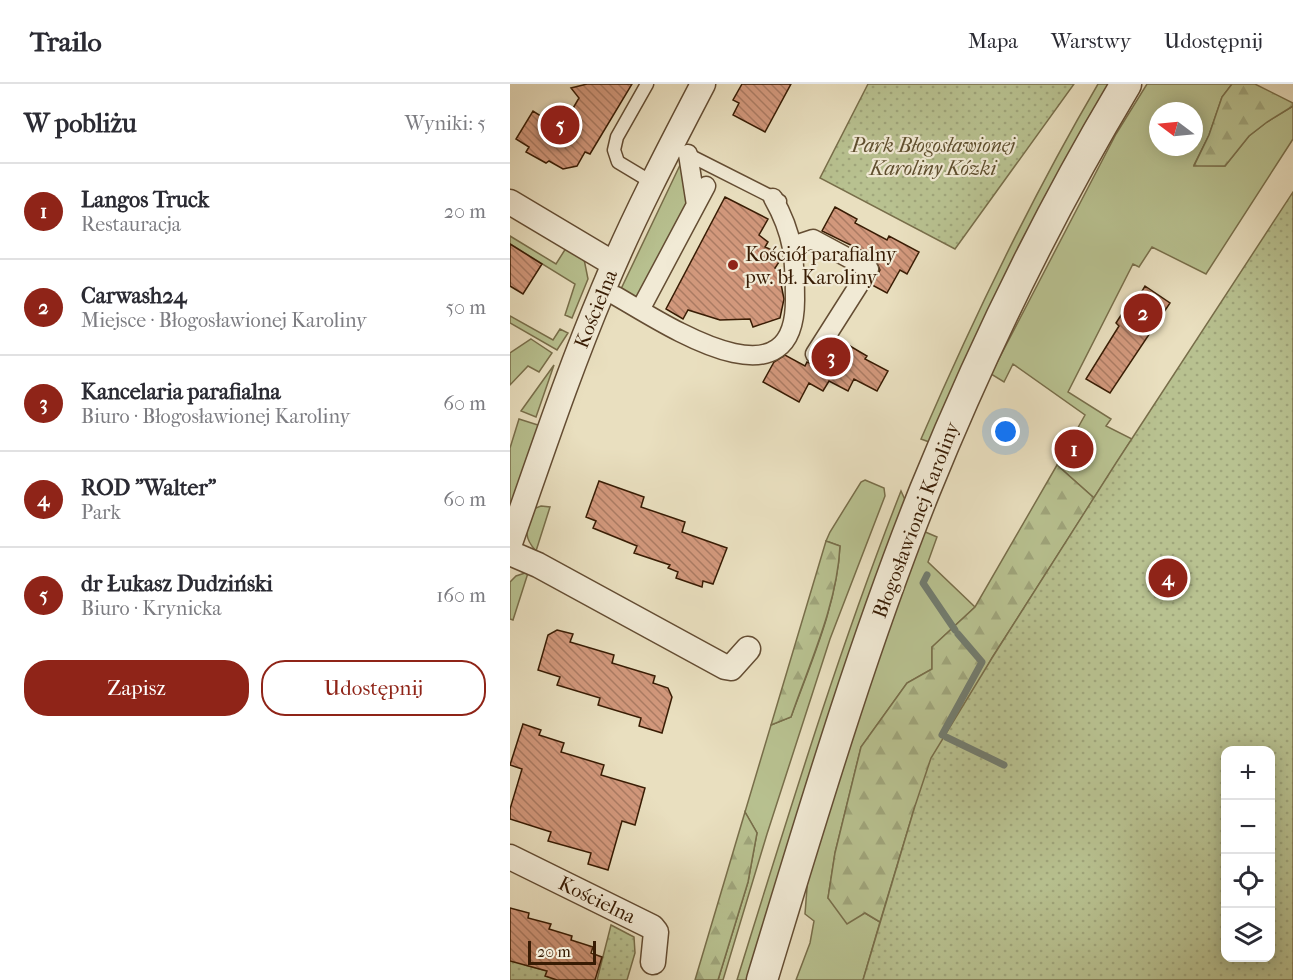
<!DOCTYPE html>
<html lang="pl">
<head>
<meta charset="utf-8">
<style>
  body { margin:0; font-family:"IM FELL French Canon",serif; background:#f2f2f3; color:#2b2b33 }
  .controls { position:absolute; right:18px; bottom:18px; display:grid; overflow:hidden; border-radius:12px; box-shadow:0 3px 15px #0003 }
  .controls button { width:54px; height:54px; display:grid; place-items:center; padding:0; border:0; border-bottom:2px solid #e1e1e2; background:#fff; color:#2b2b33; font:30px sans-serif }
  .compass { position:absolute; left:639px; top:18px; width:54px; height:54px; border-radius:50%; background:#fff; box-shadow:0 3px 15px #0003; rotate:286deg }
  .scale { position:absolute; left:18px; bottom:15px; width:68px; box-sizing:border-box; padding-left:6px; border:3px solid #381c04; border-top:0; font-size:16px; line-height:21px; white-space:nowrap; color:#381c04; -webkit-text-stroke:4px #f1ead5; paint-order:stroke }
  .you { position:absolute; left:496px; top:348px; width:21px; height:21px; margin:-15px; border:4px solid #fff; border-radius:50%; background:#1a73e8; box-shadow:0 0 0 9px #1a73e833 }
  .badge { display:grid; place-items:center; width:39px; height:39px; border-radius:50%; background:#8f2418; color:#fff; font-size:20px; font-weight:700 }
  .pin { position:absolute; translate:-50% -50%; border:3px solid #fff; box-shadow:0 2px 6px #0006 }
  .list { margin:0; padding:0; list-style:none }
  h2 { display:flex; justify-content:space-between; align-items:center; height:78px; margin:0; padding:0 24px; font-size:26px }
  h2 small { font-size:20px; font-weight:400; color:#7c7c81 }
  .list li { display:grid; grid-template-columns:39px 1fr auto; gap:18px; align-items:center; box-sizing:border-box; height:96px; padding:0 24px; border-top:2px solid #e1e1e2 }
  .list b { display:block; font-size:22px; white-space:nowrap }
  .list p { margin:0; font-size:20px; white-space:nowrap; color:#7c7c81 }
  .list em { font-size:20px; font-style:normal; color:#7c7c81 }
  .actions { display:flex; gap:12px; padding:18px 24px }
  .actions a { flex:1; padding:14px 0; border:2px solid #8f2418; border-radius:24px; text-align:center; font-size:21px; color:#8f2418 }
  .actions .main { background:#8f2418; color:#fff }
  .icon { flex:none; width:33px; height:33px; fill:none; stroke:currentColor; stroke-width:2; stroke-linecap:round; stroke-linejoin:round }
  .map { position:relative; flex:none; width:783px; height:896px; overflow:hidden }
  header { display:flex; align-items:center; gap:36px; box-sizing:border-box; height:84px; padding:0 30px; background:#fff; border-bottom:2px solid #e1e1e2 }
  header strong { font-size:28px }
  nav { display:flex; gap:33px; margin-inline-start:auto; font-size:21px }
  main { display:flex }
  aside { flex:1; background:#fff }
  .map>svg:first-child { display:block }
  .grass { fill:#b8c190; stroke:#786e4a; stroke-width:1.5; fill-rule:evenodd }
  .forest { fill:url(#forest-firs); stroke:#786e4a; stroke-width:1.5 }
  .park { fill:url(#park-dots); stroke:#786e4a; stroke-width:1.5; fill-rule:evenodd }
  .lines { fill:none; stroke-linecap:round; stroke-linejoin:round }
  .stream { stroke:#727c6f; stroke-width:7 }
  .building { fill:url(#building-back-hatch); stroke:#381c04; stroke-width:1.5 }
  .service-casing { stroke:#644d33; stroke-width:15 }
  .pedestrian-casing { stroke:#644d33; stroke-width:21 }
  .minor-casing { stroke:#644d33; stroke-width:27 }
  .tertiary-casing { stroke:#644d33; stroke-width:33 }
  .service { stroke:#f1ead5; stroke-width:12 }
  .pedestrian { stroke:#f1ead5; stroke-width:18 }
  .minor { stroke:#f1ead5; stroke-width:24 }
  .tertiary { stroke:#f1ead5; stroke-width:30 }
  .poi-dot { fill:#8f2418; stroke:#f1ead5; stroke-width:2 }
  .labels { text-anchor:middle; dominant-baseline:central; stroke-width:4.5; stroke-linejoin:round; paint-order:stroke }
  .park-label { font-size:20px; font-style:italic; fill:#5e4e2e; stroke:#f1ead5 }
  .poi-label { font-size:20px; fill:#381c04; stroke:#f1ead5; text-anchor:start }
  .street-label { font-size:20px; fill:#381c04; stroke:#f1ead5 }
</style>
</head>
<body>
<header>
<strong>Trailo</strong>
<nav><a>Mapa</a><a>Warstwy</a><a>Udostępnij</a></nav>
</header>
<main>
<aside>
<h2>W pobliżu<small>Wyniki: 5</small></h2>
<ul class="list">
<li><span class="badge">1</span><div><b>Langos Truck</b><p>Restauracja</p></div><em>20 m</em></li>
<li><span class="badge">2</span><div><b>Carwash24</b><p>Miejsce · Błogosławionej Karoliny</p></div><em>50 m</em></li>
<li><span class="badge">3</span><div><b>Kancelaria parafialna</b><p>Biuro · Błogosławionej Karoliny</p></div><em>60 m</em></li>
<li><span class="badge">4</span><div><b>ROD &quot;Walter&quot;</b><p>Park</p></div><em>60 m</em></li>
<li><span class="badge">5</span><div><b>dr Łukasz Dudziński</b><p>Biuro · Krynicka</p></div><em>160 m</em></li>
</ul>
<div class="actions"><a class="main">Zapisz</a><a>Udostępnij</a></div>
</aside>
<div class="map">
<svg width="783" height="896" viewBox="0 0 783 896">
  <defs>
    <pattern id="forest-firs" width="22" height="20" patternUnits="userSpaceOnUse" patternTransform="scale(1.5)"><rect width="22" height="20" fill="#b8c190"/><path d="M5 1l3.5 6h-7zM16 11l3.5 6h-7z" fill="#9fa57b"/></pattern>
    <pattern id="park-dots" width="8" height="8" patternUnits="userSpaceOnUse" patternTransform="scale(1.5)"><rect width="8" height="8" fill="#b8c190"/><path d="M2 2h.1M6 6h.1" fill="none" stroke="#9fa57b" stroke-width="1.8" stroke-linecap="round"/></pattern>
    <pattern id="building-back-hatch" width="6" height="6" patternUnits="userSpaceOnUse" patternTransform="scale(1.5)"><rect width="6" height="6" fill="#d2987c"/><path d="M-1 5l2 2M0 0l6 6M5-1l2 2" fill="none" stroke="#ab7b63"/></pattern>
  </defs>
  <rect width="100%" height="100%" fill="#e9dfbf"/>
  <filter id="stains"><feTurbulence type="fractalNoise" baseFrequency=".00333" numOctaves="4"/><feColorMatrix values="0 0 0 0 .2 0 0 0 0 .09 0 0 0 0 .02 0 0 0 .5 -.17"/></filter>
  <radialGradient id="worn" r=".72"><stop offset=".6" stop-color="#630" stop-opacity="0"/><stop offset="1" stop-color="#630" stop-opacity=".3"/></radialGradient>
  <path class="grass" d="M 588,0 L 598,0 L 593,15 L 422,359 L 411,355 C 464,233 521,114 588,0 Z
    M 637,0 L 722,0 L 712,13 L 699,51 L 684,81 L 715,82 L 739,52 L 757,38 L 783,22 L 783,55 L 696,190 L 642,163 L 629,183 L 623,180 L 558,308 L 601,335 L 596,342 L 622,355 L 584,414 L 547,381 L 575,331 L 503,280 L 494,298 L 481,290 L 606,50 ZM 648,27 L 684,27 L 684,63 L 648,63 Z
    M 171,79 L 182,115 L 130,213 L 126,213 L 111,205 Z
    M 0,152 L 46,180 L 56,164 L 74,175 L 78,195 L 62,234 L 55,231 L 65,200 L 0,160 Z
    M 0,232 L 43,256 L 50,245 L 58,249 L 47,266 L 0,239 Z
    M 21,255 L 42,269 L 29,288 L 18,282 L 0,301 L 0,269 Z
    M 44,281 L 26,333 L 11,327 Z
    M 9,335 L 31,342 L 4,418 L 0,417 L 0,364 Z
    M 355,396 L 374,404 L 375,412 L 320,555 L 257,750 L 213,896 L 208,896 L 238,798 L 247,749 L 235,728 L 261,641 L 281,633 C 301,578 327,521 330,462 L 316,457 L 320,448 L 351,398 Z
    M 391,407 L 396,418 L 239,896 L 227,896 C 278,732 328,567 391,407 Z
    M 31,422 L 40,423 L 26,467 C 11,451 18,443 23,425 Z
    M 413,447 L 427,453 L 418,478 L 465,523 L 422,563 L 422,585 L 397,599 L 351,663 L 325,769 L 318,814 L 355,829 L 370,838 L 353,896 L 286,896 L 300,859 L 304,837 L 295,830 L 298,791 L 336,667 Z
    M 15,489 L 18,489 L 3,536 L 0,535 L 0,498 L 6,492 Z"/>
  <path class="forest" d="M 722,0 L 745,0 L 783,19 L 783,22 L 757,38 L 739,52 L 715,82 L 684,82 L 699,51 L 712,13 Z
    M 547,381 L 584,414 L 482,574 L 405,722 L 370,838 L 355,829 L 337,840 L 318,814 L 325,769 L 351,663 L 397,599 L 422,585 L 422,563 L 465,523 Z
    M 316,457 L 330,462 C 327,521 300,578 281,633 L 261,641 Z
    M 235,728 L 247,749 L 238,798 L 208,896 L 185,896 Z"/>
  <path class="park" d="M 358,0 L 564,0 L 445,165 L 310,94 Z
    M 783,108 L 783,896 L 353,896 L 405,722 L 421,674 L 482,574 L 606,379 ZM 716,666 L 760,666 L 760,874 L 716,874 Z
    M 101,841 L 124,853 L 125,869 L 117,896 L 87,896 Z
    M 0,871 L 15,881 L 37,887 L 36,892 L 47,896 L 0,896 Z"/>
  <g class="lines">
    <path class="stream" d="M 417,491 L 413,499 L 445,546
      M 432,651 L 472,578 L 448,550
      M 436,653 L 494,681"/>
  </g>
  <path class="building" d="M 77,0 L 122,0 L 80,70 L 75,68 L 67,82 L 53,85 L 39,77 L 36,79 L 16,68 L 19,63 L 6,55 L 23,27 L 51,45 L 69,14 L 61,4 Z
    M 232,0 L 281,0 L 255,48 L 223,31 L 229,19 L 223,16 Z
    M 215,113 L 258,135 L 249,151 L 258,158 L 255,163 L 264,167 L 261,173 L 269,178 L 265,184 L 273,188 L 270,195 L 274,215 L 270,234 L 243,243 L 240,235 L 210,236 L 178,226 L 173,235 L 156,225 Z
    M 325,123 L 347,135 L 345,139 L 377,156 L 379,152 L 409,168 L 397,190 L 390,186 L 377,209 L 362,201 L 370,186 L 366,177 L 367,174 L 312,147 Z
    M 0,160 L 32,180 L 13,210 L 0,202 Z
    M 635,202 L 660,219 L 600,309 L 576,295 L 609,242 L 606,239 L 624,211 L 628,214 Z
    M 328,255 L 357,272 L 355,275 L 378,287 L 367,307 L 344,295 L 338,307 L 319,297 L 313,307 L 299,299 L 289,318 L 253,298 L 264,278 L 275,271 L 295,282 L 297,278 L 304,281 L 310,280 L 316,276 Z
    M 89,397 L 134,413 L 131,423 L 175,438 L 172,448 L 217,464 L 203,500 L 193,497 L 192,503 L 166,494 L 168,488 L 158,484 L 160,481 L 124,469 L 127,462 L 83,444 L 86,437 L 76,433 Z
    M 47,546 L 63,550 L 60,558 L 104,571 L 102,579 L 145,592 L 143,599 L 158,604 L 162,613 L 152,649 L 129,642 L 131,634 L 88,621 L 90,614 L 47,601 L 50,593 L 28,586 L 38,551 Z
    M 13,640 L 31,646 L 29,651 L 54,659 L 51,668 L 94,681 L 91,691 L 135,704 L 125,741 L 112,737 L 98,786 L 78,780 L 81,769 L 38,757 L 41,748 L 0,735 L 0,725 L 12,685 L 0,681 Z
    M 0,824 L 19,829 L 18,834 L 41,840 L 39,845 L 62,852 L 61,856 L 83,863 L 81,869 L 92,873 L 85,896 L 47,896 L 35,892 L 37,887 L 0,877 Z"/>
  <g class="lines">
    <g class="service-casing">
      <path id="service" d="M 137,0 L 107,53 L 104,66 L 108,78 L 143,99
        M 173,68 L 270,117"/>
    </g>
    <g class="pedestrian-casing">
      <path id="pedestrian" d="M 178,70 L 186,121
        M 282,162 L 303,155 L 359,185 L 305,270
        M 106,212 C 152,238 285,329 285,216 C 285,175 284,151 263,114
        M 130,226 L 196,102"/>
    </g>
    <g class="minor-casing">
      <path id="minor" d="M 0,118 L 104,180
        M 0,459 C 30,374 58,289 93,206 C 122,136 158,67 193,0
        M 0,469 L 28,481 L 215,583 L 221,584 L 238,565
        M 0,773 L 142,843 L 146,848 L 143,878"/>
    </g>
    <g class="tertiary-casing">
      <path id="tertiary" d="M 252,896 C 302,732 351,566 415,406 C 472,266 538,130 616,0"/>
    </g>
    <use href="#service" class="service"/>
    <use href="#pedestrian" class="pedestrian"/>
    <use href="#minor" class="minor"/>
    <use href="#tertiary" class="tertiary"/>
  </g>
  <circle class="poi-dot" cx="223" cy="181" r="6"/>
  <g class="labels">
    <g class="park-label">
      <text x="423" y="61">Park Błogosławionej<tspan x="423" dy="23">Karoliny Kózki</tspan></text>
    </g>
    <g class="poi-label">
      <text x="235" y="170">Kościół parafialny<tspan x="235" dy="23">pw. bł. Karoliny</tspan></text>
    </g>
    <g class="street-label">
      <text transform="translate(86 225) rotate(-68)">Kościelna</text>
      <text transform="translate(406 436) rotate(-69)">Błogosławionej Karoliny</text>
      <text transform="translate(87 816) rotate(26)">Kościelna</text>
    </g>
  </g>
  <rect width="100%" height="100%" filter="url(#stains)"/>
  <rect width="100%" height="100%" fill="url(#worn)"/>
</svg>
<div class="controls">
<button>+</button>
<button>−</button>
<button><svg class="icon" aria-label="locate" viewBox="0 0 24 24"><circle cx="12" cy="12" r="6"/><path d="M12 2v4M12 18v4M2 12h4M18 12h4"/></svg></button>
<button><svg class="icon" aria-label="layers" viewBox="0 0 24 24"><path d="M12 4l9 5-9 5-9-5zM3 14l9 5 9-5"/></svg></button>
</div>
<svg class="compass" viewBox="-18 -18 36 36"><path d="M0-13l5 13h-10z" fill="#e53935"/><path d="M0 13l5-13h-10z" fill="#7c7c81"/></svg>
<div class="scale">20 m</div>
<div class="you"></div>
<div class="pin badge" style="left:564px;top:365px">1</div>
<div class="pin badge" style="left:633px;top:229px">2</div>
<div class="pin badge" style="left:321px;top:273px">3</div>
<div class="pin badge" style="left:658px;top:494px">4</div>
<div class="pin badge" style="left:50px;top:41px">5</div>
</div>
</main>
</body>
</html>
